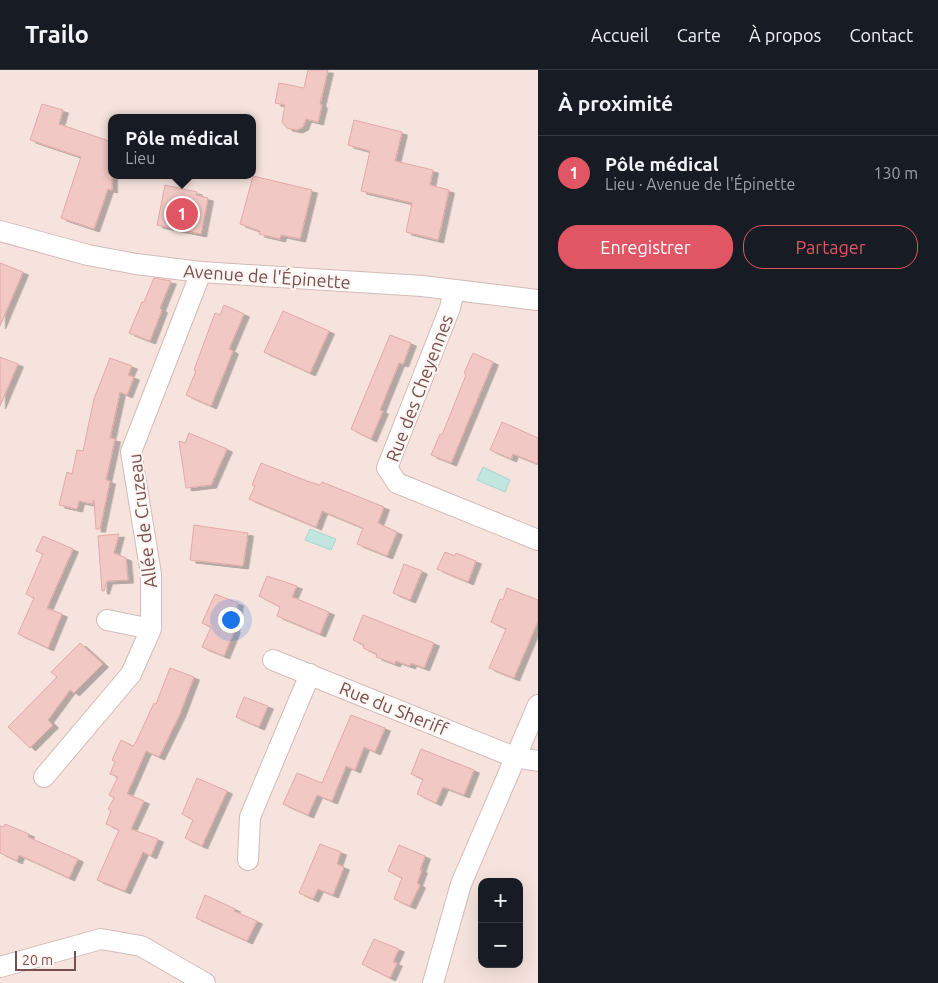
<!DOCTYPE html>
<html lang="fr">
<head>
<meta charset="utf-8">
<style>
  body { margin:0; font-family:Ubuntu,sans-serif; background:#20242c; color:#f1f3f6 }
  .controls { position:absolute; right:15px; bottom:15px; display:grid; overflow:hidden; border-radius:10px; box-shadow:0 5px 20px #0002 }
  .controls button { width:45px; height:45px; display:grid; place-items:center; padding:0; border:0; border-bottom:1px solid #363941; background:#171b24; color:#f1f3f6; font:25px sans-serif }
  .scale { position:absolute; left:15px; bottom:12px; width:61px; box-sizing:border-box; padding-left:5px; border:2px solid #77504e; border-top:0; font-size:14px; line-height:18px; white-space:nowrap; color:#77504e; -webkit-text-stroke:4px #fef6f3; paint-order:stroke }
  .you { position:absolute; left:230px; top:549px; width:18px; height:18px; margin:-12px; border:4px solid #fff; border-radius:50%; background:#1a73e8; box-shadow:0 0 0 8px #1a73e833 }
  .badge { display:grid; place-items:center; width:32px; height:32px; border-radius:50%; background:#e05664; color:#fff; font-size:16px; font-weight:700 }
  .pin { position:absolute; translate:-50% -50%; border:2px solid #fff; box-shadow:0 1px 5px #0006 }
  .popup { position:absolute; left:108px; top:44px; width:148px; height:65px; box-sizing:border-box; display:grid; place-content:center; border-radius:10px; background:#171b24; filter:drop-shadow(0 1px 4px #0005); font-size:16px; white-space:nowrap; color:#9ea1a6 }
  .popup b { font-size:19px; color:#f1f3f6 }
  .popup::after { content:''; position:absolute; left:50%; top:100%; margin-left:-10px; border:10px solid transparent; border-top-color:#171b24 }
  .list { margin:0; padding:0; list-style:none }
  h2 { display:flex; justify-content:space-between; align-items:center; height:65px; margin:0; padding:0 20px; font-size:21px }
  h2 small { font-size:16px; font-weight:400; color:#9ea1a6 }
  .list li { display:grid; grid-template-columns:32px 1fr auto; gap:15px; align-items:center; box-sizing:border-box; height:75px; padding:0 20px; border-top:1px solid #363941 }
  .list b { display:block; font-size:19px; white-space:nowrap }
  .list p { margin:0; font-size:16px; white-space:nowrap; color:#9ea1a6 }
  .list em { font-size:16px; font-style:normal; color:#9ea1a6 }
  .actions { display:flex; gap:10px; padding:15px 20px }
  .actions a { flex:1; padding:11px 0; border:1px solid #e05664; border-radius:20px; text-align:center; font-size:18px; color:#e05664 }
  .actions .main { background:#e05664; color:#fff }
  .map { position:relative; flex:none; width:538px; height:913px; overflow:hidden }
  header { display:flex; align-items:center; gap:30px; box-sizing:border-box; height:70px; padding:0 25px; background:#171b24; border-bottom:1px solid #363941 }
  header strong { font-size:24px }
  nav { display:flex; gap:28px; margin-inline-start:auto; font-size:18px }
  main { display:flex }
  aside { flex:1; background:#171b24 }
  .map>svg:first-child { display:block }
  .residential { fill:#f6e3dd; fill-rule:evenodd }
  .water { fill:#c0e6df; stroke:#a7d7cf }
  .building { fill:#f1c8c4; stroke:#e3a9a5; filter:url(#shadow) }
  .lines { fill:none; stroke-linecap:round; stroke-linejoin:round }
  .minor-casing { stroke:#d4bab6; stroke-width:22 }
  .minor { stroke:#fff; stroke-width:20 }
  .labels { text-anchor:middle; dominant-baseline:central; stroke-width:4; stroke-linejoin:round; paint-order:stroke }
  .street-label { font-size:18px; fill:#77504e; stroke:#fef6f3 }
</style>
</head>
<body>
<header>
<strong>Trailo</strong>
<nav><a>Accueil</a><a>Carte</a><a>À propos</a><a>Contact</a></nav>
</header>
<main>
<div class="map">
<svg width="538" height="913" viewBox="0 0 538 913">
  <defs>
    <filter id="shadow"><feDropShadow dx="5.5" dy="3" stdDeviation="0" flood-color="#0004"/></filter>
  </defs>
  <rect width="100%" height="100%" fill="#fcf1ec"/>
  <path class="residential" d="M 0,0 L 538,0 L 538,913 L 0,913 ZM 112,48 L 252,48 L 252,105 L 112,105 ZM 482,812 L 519,812 L 519,894 L 482,894 Z"/>
  <path class="water" d="M 483,397 L 510,410 L 505,422 L 477,410 Z
    M 310,459 L 336,469 L 331,480 L 305,470 Z"/>
  <path class="building" d="M 308,0 L 328,0 L 320,34 L 322,35 L 318,52 L 306,49 L 303,57 L 297,60 L 287,58 L 282,52 L 285,35 L 275,33 L 279,13 L 304,18 Z
    M 42,34 L 63,40 L 59,54 L 112,72 L 112,120 L 108,119 L 94,159 L 61,148 L 81,87 L 30,70 Z
    M 354,50 L 402,62 L 395,91 L 433,100 L 430,115 L 449,120 L 438,170 L 406,162 L 412,133 L 361,121 L 370,81 L 348,75 Z
    M 253,106 L 312,120 L 300,169 L 281,165 L 280,169 L 259,164 L 260,161 L 240,154 Z
    M 165,115 L 197,122 L 196,125 L 208,128 L 201,164 L 157,155 Z
    M 0,193 L 23,202 L 0,256 Z
    M 154,208 L 171,211 L 160,238 L 162,240 L 150,271 L 129,263 L 142,232 L 144,232 Z
    M 224,235 L 244,244 L 229,279 L 233,281 L 211,336 L 186,325 L 196,301 L 194,300 L 215,243 L 220,245 Z
    M 283,241 L 329,261 L 310,303 L 264,282 Z
    M 390,265 L 411,273 L 403,294 L 399,293 L 380,340 L 383,341 L 371,369 L 351,359 Z
    M 473,283 L 493,292 L 451,393 L 431,385 L 440,364 L 442,365 L 466,305 L 464,303 Z
    M 0,287 L 18,294 L 0,336 Z
    M 110,288 L 132,296 L 128,305 L 134,307 L 127,325 L 120,322 L 110,368 L 115,369 L 106,410 L 110,411 L 100,459 L 96,459 L 94,430 L 92,434 L 79,431 L 77,439 L 59,435 L 67,402 L 72,404 L 77,380 L 83,381 L 94,329 Z
    M 502,352 L 538,368 L 538,394 L 513,384 L 511,389 L 490,380 Z
    M 189,363 L 227,379 L 211,415 L 186,418 L 179,371 L 185,373 Z
    M 261,393 L 307,411 L 320,415 L 322,412 L 384,437 L 378,453 L 397,462 L 387,486 L 357,474 L 363,458 L 322,441 L 316,457 L 249,429 L 255,416 L 252,415 Z
    M 194,455 L 248,463 L 243,496 L 190,490 Z
    M 119,464 L 114,483 L 126,488 L 128,510 L 107,511 L 104,521 L 102,521 L 98,466 Z
    M 43,466 L 73,479 L 47,538 L 62,544 L 48,578 L 18,564 L 34,528 L 26,524 L 43,484 L 36,481 Z
    M 445,482 L 455,486 L 456,483 L 476,491 L 468,512 L 437,499 Z
    M 404,494 L 422,501 L 410,530 L 393,523 Z
    M 267,506 L 297,516 L 292,527 L 329,542 L 320,564 L 277,546 L 280,537 L 259,526 Z
    M 507,518 L 538,530 L 538,551 L 514,608 L 489,598 L 506,559 L 491,552 L 500,529 L 503,530 Z
    M 215,524 L 238,533 L 234,562 L 224,586 L 202,577 L 211,557 L 202,553 Z
    M 363,545 L 434,573 L 424,598 L 411,593 L 410,596 L 396,591 L 395,594 L 376,587 L 377,584 L 363,578 L 364,575 L 353,570 Z
    M 80,573 L 103,594 L 74,623 L 70,620 L 48,650 L 53,655 L 30,678 L 8,657 L 57,607 L 51,602 Z
    M 170,598 L 194,607 L 180,644 L 159,687 L 146,681 L 127,724 L 144,731 L 131,759 L 158,769 L 151,786 L 143,782 L 125,821 L 97,810 L 119,760 L 106,754 L 111,741 L 108,739 L 114,728 L 109,725 L 118,707 L 110,704 L 115,692 L 112,690 L 121,670 L 133,676 L 136,672 L 154,633 L 156,634 Z
    M 244,627 L 268,636 L 259,657 L 236,647 Z
    M 351,645 L 385,658 L 375,682 L 364,677 L 355,700 L 346,696 L 332,731 L 317,725 L 308,745 L 283,734 L 297,703 L 322,713 Z
    M 421,679 L 474,700 L 464,725 L 443,717 L 436,733 L 417,724 L 423,709 L 411,704 Z
    M 197,708 L 227,721 L 202,776 L 185,768 L 193,750 L 182,744 Z
    M 5,754 L 29,764 L 28,767 L 78,789 L 69,808 L 19,785 L 17,791 L 0,783 L 0,756 L 4,757 Z
    M 320,774 L 341,782 L 337,794 L 344,797 L 333,825 L 318,819 L 313,829 L 299,823 Z
    M 399,775 L 425,786 L 420,800 L 422,800 L 417,813 L 420,815 L 410,836 L 394,829 L 402,808 L 388,801 Z
    M 205,825 L 235,839 L 234,841 L 257,851 L 247,871 L 196,848 Z
    M 374,869 L 399,879 L 393,892 L 397,893 L 390,908 L 362,894 Z"/>
  <g class="lines">
    <g class="minor-casing">
      <path id="minor" d="M 0,161 L 88,185 L 136,194 L 201,202 L 422,216 L 538,230
        M 454,220 L 450,238 L 387,398 L 397,413 L 538,470
        M 107,550 L 151,559
        M 273,590 L 514,687 L 538,691
        M 44,707 L 131,604 L 151,559 L 151,504 L 131,382 L 201,202
        M 248,790 L 250,747 L 310,604
        M 0,897 L 101,869 L 141,876 L 205,913
        M 433,913 L 461,814 L 538,635"/>
    </g>
    <use href="#minor" class="minor"/>
  </g>
  <g class="labels">
    <g class="street-label">
      <text transform="translate(267 206) rotate(4)">Avenue de l'Épinette</text>
      <text transform="translate(419 318) rotate(-69)">Rue des Cheyennes</text>
      <text transform="translate(142 451) rotate(-97)">Allée de Cruzeau</text>
      <text transform="translate(394 638) rotate(22)">Rue du Sheriff</text>
    </g>
  </g>
</svg>
<div class="controls">
<button>+</button>
<button>−</button>
</div>
<div class="scale">20 m</div>
<div class="you"></div>
<div class="pin badge" style="left:182px;top:144px">1</div>
<div class="popup"><b>Pôle médical</b>Lieu</div>
</div>
<aside>
<h2>À proximité<small></small></h2>
<ul class="list">
<li><span class="badge">1</span><div><b>Pôle médical</b><p>Lieu · Avenue de l'Épinette</p></div><em>130 m</em></li>
</ul>
<div class="actions"><a class="main">Enregistrer</a><a>Partager</a></div>
</aside>
</main>
</body>
</html>
